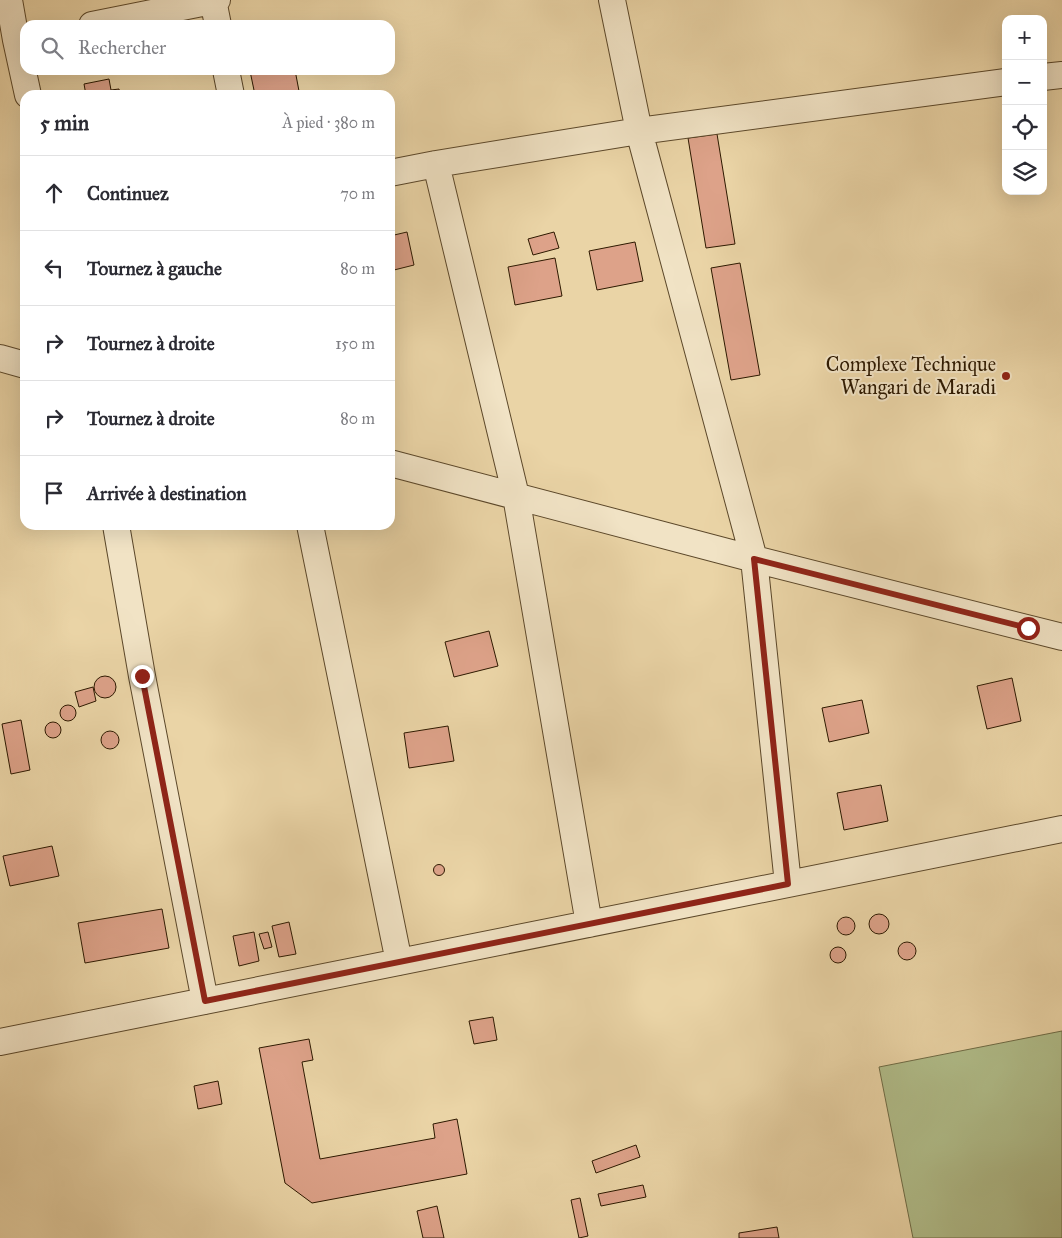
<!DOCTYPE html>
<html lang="fr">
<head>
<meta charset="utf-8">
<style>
  body { margin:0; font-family:"IM FELL Great Primer",serif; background:#f2f2f3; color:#2b2b33 }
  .controls { position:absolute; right:15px; top:15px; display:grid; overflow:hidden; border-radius:10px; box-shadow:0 5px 20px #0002 }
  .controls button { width:45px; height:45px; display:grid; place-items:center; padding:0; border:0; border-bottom:1px solid #e1e1e2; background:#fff; color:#2b2b33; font:25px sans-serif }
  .stop { position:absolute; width:15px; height:15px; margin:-11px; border:4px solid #8f2418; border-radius:50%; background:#fff }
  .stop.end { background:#8f2418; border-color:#fff; box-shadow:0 1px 5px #0008 }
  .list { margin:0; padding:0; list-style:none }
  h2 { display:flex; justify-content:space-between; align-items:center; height:65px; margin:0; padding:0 20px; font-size:21px }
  h2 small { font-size:16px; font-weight:400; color:#7c7c81 }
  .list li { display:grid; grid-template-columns:32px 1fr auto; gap:15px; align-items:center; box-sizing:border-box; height:75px; padding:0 20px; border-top:1px solid #e1e1e2 }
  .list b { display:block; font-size:19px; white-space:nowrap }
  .list em { font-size:16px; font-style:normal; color:#7c7c81 }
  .icon { flex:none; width:28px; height:28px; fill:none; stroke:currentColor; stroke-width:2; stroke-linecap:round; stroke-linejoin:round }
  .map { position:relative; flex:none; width:1062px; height:1238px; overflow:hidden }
  .search { position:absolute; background:#fff; box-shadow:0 5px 20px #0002; left:20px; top:20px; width:375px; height:55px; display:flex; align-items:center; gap:12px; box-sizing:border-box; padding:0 18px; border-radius:15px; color:#7c7c81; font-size:19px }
  .panel { position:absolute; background:#fff; box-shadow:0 5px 20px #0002; left:20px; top:90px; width:375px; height:440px; border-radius:15px }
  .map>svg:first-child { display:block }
  .green { fill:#b1be8b; stroke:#6f6c46 }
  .building { fill:#dda289; stroke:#2d1900 }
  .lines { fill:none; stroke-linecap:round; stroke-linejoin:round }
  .minor-casing { stroke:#5c482a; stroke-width:28 }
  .minor { stroke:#f1e3c5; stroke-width:26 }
  .route { stroke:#8f2418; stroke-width:6 }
  .poi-dot { fill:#8f2418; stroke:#f1e3c5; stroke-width:2 }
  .labels { text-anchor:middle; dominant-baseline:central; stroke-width:4; stroke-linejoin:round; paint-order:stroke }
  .poi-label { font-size:20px; fill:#2d1900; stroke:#f1e3c5; text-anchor:end }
</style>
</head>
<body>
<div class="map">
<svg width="1062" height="1238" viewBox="0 0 1062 1238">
  <rect width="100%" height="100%" fill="#ead4a6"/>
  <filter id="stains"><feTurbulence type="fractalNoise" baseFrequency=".004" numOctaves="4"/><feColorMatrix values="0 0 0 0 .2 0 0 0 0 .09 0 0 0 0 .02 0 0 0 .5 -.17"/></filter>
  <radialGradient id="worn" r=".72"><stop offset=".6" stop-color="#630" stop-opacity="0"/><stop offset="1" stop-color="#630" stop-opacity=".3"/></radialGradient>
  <path class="green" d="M 1062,1031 L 1062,1238 L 913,1238 L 879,1067 Z"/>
  <path class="building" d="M 254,70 L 295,70 L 299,91 L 278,95 L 255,95 L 250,71 Z
    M 109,79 L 111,90 L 119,89 L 120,95 L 86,95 L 84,84 Z
    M 717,134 L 735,244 L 706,248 L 688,138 Z
    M 407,232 L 414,265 L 390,271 L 390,236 Z
    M 554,232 L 559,248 L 533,255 L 528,239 Z
    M 635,242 L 643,281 L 597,290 L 589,251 Z
    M 555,258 L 562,296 L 515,305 L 508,267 Z
    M 740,263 L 760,375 L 731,380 L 711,268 Z
    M 489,631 L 498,666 L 454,677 L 445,642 Z
    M94 687a11 11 0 1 1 22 0a11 11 0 1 1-22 0Z
    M 1012,678 L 1021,721 L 987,729 L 977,686 Z
    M 93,687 L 96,701 L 79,707 L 75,692 Z
    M 862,700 L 869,733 L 829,742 L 822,708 Z
    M60 713a8 8 0 1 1 16 0a8 8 0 1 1-16 0Z
    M 21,720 L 30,770 L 11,774 L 2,724 Z
    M45 730a8 8 0 1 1 16 0a8 8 0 1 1-16 0Z
    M 448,726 L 454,761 L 409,768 L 404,733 Z
    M101 740a9 9 0 1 1 18 0a9 9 0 1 1-18 0Z
    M 881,785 L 888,821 L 844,830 L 837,793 Z
    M 52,846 L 59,876 L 10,886 L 3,856 Z
    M433.5 870a5.5 5.5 0 1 1 11 0a5.5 5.5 0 1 1-11 0Z
    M 162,909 L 169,948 L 85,963 L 78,923 Z
    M869 924a10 10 0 1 1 20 0a10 10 0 1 1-20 0Z
    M837 926a9 9 0 1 1 18 0a9 9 0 1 1-18 0Z
    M 289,922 L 296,954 L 279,957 L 272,926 Z
    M 254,932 L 259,961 L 239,966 L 233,936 Z
    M 268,932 L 272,947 L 264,949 L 259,934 Z
    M898 951a9 9 0 1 1 18 0a9 9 0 1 1-18 0Z
    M830 955a8 8 0 1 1 16 0a8 8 0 1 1-16 0Z
    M 493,1017 L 497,1040 L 474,1044 L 469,1021 Z
    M 309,1039 L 313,1060 L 302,1062 L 320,1159 L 435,1138 L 433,1124 L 457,1119 L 467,1174 L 312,1203 L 285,1183 L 259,1048 Z
    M 218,1081 L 222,1104 L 198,1109 L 194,1086 Z
    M 636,1145 L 640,1157 L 596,1173 L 592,1161 Z
    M 643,1185 L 646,1197 L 601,1206 L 598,1194 Z
    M 580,1198 L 588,1236 L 579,1238 L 571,1200 Z
    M 437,1206 L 444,1238 L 423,1238 L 417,1211 Z
    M 777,1227 L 779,1238 L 739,1238 L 739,1233 Z"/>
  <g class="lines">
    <g class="minor-casing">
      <path id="minor" d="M 9,0 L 16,40 L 28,95
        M 213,0 L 218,25
        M 612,0 L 639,131 L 754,559 L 788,884
        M 92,25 L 217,0
        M 226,70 L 231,95
        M 1043,77 L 1062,75
        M 436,164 L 516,496 L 589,924
        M 390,173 L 436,164 L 639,131 L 1006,82
        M 0,358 L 25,365
        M 390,463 L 754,559 L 1062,637
        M 116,525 L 142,676 L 205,1001
        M 310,525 L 399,962
        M 0,1042 L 1062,829"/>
    </g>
    <use href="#minor" class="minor"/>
  </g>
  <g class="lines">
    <path class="route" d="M 142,676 L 205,1001 L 788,884 L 754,559 L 1028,628"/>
  </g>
  <circle class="poi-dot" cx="1006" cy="376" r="5"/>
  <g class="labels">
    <g class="poi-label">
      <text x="996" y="364">Complexe Technique<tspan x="996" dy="23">Wangari de Maradi</tspan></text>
    </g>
  </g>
  <rect width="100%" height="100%" filter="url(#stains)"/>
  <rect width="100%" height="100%" fill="url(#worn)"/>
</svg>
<div class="controls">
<button>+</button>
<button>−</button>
<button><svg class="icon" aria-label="locate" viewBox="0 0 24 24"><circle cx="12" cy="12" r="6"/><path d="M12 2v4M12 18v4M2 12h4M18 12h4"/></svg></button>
<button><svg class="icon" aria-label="layers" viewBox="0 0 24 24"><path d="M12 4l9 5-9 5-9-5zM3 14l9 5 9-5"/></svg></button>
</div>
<div class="stop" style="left:1028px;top:628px"></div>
<div class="stop end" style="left:142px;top:676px"></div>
<div class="search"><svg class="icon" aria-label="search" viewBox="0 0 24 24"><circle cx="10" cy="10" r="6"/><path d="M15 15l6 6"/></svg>Rechercher</div>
<section class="panel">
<h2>5 min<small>À pied · 380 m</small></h2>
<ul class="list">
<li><svg class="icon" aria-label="ahead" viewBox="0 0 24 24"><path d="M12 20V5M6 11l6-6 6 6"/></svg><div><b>Continuez</b></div><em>70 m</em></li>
<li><svg class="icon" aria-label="left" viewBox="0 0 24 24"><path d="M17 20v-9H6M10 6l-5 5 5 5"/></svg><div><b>Tournez à gauche</b></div><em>80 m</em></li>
<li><svg class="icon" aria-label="right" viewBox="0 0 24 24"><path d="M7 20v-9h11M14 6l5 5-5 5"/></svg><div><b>Tournez à droite</b></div><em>150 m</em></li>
<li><svg class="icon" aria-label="right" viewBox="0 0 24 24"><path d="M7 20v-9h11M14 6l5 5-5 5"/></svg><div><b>Tournez à droite</b></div><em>80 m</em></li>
<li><svg class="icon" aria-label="arrive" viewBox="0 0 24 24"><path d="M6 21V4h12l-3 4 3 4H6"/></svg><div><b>Arrivée à destination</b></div></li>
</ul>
</section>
</div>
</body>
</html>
